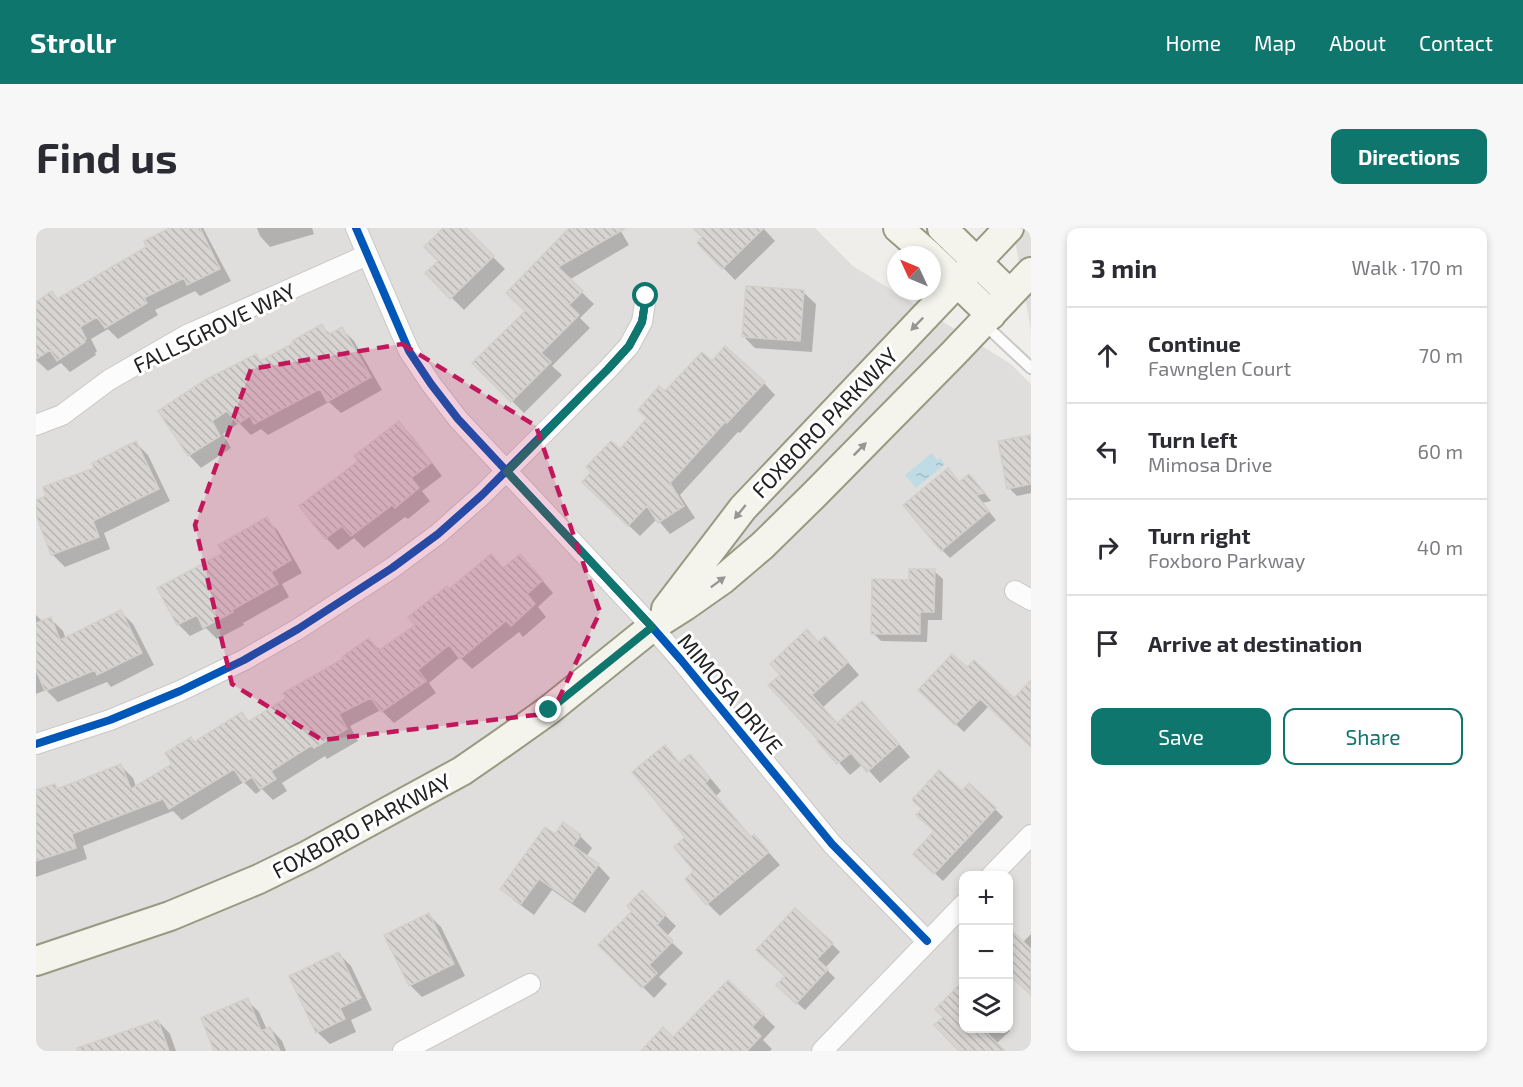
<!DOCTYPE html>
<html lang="en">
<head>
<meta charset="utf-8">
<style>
  body { margin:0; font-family:"Exo 2",sans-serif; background:#f7f7f7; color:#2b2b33 }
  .controls { position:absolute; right:18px; bottom:18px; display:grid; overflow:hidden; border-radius:12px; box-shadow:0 3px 9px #0003 }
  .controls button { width:54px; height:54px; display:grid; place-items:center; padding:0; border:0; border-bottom:2px solid #e1e1e2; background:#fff; color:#2b2b33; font:30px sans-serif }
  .compass { position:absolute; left:851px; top:18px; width:54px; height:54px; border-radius:50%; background:#fff; box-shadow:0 3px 9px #0003; rotate:314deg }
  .stop { position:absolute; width:18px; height:18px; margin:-14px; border:4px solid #0f766e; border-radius:50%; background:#fff }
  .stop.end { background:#0f766e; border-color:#fff; box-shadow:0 2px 6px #0008 }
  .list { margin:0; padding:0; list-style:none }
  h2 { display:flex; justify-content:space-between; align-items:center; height:78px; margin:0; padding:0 24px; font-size:26px }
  h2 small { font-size:20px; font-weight:400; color:#7c7c81 }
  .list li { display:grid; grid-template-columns:39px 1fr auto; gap:18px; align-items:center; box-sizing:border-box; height:96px; padding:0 24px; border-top:2px solid #e1e1e2 }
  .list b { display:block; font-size:22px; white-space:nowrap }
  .list p { margin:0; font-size:20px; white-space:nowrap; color:#7c7c81 }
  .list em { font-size:20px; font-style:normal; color:#7c7c81 }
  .actions { display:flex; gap:12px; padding:18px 24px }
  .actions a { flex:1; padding:14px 0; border:2px solid #0f766e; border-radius:12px; text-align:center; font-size:21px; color:#0f766e }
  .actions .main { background:#0f766e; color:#fff }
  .icon { flex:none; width:33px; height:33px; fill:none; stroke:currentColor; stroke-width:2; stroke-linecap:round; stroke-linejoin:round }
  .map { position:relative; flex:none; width:995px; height:823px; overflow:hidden; border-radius:12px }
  header { display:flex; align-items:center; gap:36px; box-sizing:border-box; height:84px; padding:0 30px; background:#0f766e; color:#fff }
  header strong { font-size:28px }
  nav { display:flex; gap:33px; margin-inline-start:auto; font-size:21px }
  .intro { display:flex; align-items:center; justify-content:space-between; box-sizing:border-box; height:144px; padding:0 36px }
  h1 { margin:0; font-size:42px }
  .button { padding:15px 27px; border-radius:12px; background:#0f766e; color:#fff; font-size:21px; font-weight:700 }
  main { display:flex; gap:36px; padding:0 36px }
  aside { flex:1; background:#fff; border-radius:12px; box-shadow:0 3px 9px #0003 }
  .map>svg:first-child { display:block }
  .residential { fill:#dfdedc; fill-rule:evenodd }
  .water { fill:url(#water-ripples) }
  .shadow { fill:#0003 }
  .building { fill:url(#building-back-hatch); stroke:#d3d0cc; stroke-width:1.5 }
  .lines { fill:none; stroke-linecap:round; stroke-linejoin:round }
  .lane-casing { stroke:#c9c8c7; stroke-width:14 }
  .street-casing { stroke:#c9c8c7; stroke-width:22 }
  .secondary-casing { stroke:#999a82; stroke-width:32 }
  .lane { stroke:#fdfcfc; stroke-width:10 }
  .street { stroke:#fdfcfc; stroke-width:20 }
  .secondary { stroke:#f4f4ed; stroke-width:28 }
  .cycleway-casing { stroke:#fff; stroke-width:11 }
  .cycleway { stroke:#0057b8; stroke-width:8 }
  .oneway { fill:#969692 }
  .route { stroke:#0f766e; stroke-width:8 }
  .marked { fill:#c2185b; fill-opacity:0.2; stroke:#c2185b; stroke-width:4.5; stroke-dasharray:12 8; stroke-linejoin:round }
  .labels { text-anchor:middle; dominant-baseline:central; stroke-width:6; stroke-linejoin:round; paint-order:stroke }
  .street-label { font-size:22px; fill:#222; stroke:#fff }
</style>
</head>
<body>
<header>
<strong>Strollr</strong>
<nav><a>Home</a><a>Map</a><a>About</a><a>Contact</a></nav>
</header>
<div class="intro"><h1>Find us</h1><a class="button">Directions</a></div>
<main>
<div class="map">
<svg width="995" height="823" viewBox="0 0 995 823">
  <defs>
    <pattern id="water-ripples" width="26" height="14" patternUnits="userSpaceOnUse" patternTransform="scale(1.5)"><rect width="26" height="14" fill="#bfdbe3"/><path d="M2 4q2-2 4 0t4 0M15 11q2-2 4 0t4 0" fill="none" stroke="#a4bcc2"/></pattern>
    <pattern id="building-back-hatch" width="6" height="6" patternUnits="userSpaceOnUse" patternTransform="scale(1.5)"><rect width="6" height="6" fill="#d7d4d2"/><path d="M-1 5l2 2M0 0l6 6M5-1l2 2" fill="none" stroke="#b8b6b4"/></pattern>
  </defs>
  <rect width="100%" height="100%" fill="#f0eeeb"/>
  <path class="residential" d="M 0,0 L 779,0 L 817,38 L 975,136 L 995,156 L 995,823 L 0,823 ZM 928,648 L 972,648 L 972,800 L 928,800 Z
    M 977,0 L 995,0 L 995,103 Z"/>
  <path class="water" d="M 896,225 L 901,232 L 904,230 L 909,236 L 880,260 L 869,247 Z"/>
  <path class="shadow" d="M 138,0 L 167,0 L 195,53 L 164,68 L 159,63 L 119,82 L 122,87 L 82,111 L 72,101 L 55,111 L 61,123 L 59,125 L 60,127 L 34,144 L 25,135 L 12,143 L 0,132 L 0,75 L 16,65 L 23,72 L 112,20 Z
    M 221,0 L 276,0 L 278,6 L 234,19 L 224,8 Z
    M 409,0 L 428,0 L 469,41 L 428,82 L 391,45 L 404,33 Z
    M 535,0 L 583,0 L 593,17 L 533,52 L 558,76 L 544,90 L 554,100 L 516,138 L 526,147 L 488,185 L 438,135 L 491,83 Z
    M 659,0 L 727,0 L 739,13 L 699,52 L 663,15 L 668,9 Z
    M 767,64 L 780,76 L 776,124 L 719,120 L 707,108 Z
    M 286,98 L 295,107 L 306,101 L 318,113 L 346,162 L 305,185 L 293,174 L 232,207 L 225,201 L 215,207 L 203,195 L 187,206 L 195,220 L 165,240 L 153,227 L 124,183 L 220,127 L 226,134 L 260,116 Z
    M 676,135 L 728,155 L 739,167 L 704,205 L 702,204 L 644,267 L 659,290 L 634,306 L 621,291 L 604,308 L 559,266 L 584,223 L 613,191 Z
    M 362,195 L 375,207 L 406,248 L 386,263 L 394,273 L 372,291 L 369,289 L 328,320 L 318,310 L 302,322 L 290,310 L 324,233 Z
    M 995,208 L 995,265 L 981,268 L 973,260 Z
    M 100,215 L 112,227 L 134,273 L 68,305 L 74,321 L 29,339 L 17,327 L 0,283 L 0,273 L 12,269 Z
    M 924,256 L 941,256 L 955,273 L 946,275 L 960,292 L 914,330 L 906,322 Z
    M 230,291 L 242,303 L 266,345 L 246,356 L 253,369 L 207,395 L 208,397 L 181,411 L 170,400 L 154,408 L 142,396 L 189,326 Z
    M 495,339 L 517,365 L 502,379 L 510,389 L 487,409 L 483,404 L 436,441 L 424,429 L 393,455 L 400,465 L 358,495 L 345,482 L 314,498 L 322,513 L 291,531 L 289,528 L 246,555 L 251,563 L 237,572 L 226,561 L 220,566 L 208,554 L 146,592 L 137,583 L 47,618 L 51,631 L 0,649 L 0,564 L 19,558 L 22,562 L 85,538 L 97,550 L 100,559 L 138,536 L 155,511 L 159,515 L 206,486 L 214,494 L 310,431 L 333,412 L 345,423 L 381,398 L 413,363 L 468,342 Z
    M 898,343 L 907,351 L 906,392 L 892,392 L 891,414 L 845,413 L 837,405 L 875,353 Z
    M 84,383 L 97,396 L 118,437 L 75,459 L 71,454 L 22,474 L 10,462 L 0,466 L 0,387 L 7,394 L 15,391 L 27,403 L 30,411 Z
    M 783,416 L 801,422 L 823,447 L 786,480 L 802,496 L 838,487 L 874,529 L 844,555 L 827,536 L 814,547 L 734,457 Z
    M 931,442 L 978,472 L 995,455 L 995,517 L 953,478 L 928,504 L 884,462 Z
    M 629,519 L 645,536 L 654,528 L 666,540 L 685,563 L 680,568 L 716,610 L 718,608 L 744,637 L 684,688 L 672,676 L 660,643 Z
    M 926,565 L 959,581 L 967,589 L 907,653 L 887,634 Z
    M 519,608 L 544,608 L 556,620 L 550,629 L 562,637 L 574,650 L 549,685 L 516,662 L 498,687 L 479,673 L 466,661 Z
    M 606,665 L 640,698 L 630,709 L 647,725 L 623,749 L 631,756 L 618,770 L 564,717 L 598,683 Z
    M 393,687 L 405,699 L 429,748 L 386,769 L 374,757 Z
    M 995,706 L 995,766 L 986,715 Z
    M 796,716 L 804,724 L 789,740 L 799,750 L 769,782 L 750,765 L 751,749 Z
    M 303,726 L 315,738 L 336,782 L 315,792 L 320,804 L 294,816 L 281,804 Z
    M 927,755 L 928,800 L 972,800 L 974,803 L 960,816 L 967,823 L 925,823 L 909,789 L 901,781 Z
    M 211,772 L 223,784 L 231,802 L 234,800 L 246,813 L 250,823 L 180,823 Z
    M 727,787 L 739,799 L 727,812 L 736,821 L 734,823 L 607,823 L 637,811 Z
    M 122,793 L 134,806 L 140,823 L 64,823 Z"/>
  <path class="building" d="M 134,0 L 164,0 L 184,41 L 151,57 L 148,50 L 108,70 L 111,75 L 69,100 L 61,89 L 44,99 L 50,111 L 48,112 L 49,114 L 21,133 L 14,122 L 0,131 L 0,74 L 16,63 L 21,71 L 110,19 L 108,13 Z
    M 407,0 L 430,0 L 458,28 L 414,71 L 389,45 L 402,33 L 388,19 Z
    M 533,0 L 590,0 L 522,39 L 547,63 L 533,77 L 543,87 L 505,125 L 515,134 L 475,174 L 436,135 L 489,83 L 470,65 Z
    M 657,0 L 728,0 L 686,41 L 661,15 L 666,9 Z
    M 710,58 L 768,62 L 764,113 L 706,109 Z
    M 286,96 L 292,107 L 306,99 L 335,149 L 291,174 L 284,161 L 218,196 L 214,188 L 202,196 L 191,183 L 176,193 L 184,208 L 152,228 L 122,183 L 169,152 L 220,126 L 224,133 L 258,115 L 256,113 Z
    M 689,118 L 729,154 L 691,195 L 690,193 L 634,255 L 648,278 L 622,295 L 611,278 L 592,298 L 546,254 L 555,244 L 550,239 L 575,213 L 584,221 L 611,190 L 602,182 L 623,158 L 629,163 L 666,124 L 676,133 Z
    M 363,193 L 395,235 L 375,250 L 383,260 L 359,280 L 356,277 L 315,308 L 306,298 L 289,311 L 263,278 L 322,233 L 318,228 Z
    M 995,207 L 995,256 L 971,261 L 962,213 Z
    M 100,213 L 123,261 L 57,293 L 63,309 L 15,327 L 0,287 L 0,272 L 10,268 L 7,259 L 58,240 L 56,235 Z
    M 912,240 L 923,254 L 933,246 L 949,265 L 940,267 L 953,283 L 905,323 L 867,277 Z
    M 231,289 L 255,332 L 235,344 L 242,356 L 196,382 L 197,384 L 167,400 L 161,387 L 141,397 L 121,360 L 187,325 L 182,317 Z
    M 455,326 L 467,340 L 484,326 L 507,352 L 491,366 L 499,376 L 475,398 L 470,393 L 424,431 L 413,417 L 382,442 L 390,453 L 345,484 L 335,470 L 303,486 L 311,501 L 278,520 L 276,517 L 235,543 L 240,551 L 224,561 L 216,549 L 207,555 L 198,541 L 133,581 L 127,571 L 36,606 L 40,620 L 0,633 L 0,562 L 19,556 L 21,561 L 85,536 L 95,561 L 136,536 L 129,525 L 155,509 L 158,514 L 206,484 L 212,494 L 250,470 L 247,465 L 307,431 L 306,429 L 333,410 L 342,423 L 379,397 L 372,389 L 411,358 L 413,361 Z
    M 873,341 L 899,341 L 898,384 L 884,384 L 884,406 L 835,406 L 836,351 L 873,352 Z
    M 85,382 L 106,425 L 61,447 L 59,442 L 9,463 L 0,442 L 0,395 L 15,389 L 24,412 Z
    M 771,401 L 782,414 L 789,408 L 812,434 L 776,467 L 801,495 L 826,473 L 863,516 L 831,544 L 815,525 L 801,536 L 781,513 L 782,512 L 732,457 L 744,447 L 734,436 Z
    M 916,426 L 931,439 L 938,432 L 978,470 L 995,452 L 995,519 L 944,471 L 919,497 L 882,462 Z
    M 629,517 L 643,535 L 654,526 L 674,550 L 669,555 L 715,609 L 718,606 L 733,624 L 670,677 L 649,651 L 658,643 L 638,619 L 649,609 L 596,544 Z
    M 903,542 L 926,563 L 933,555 L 960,580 L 898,646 L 877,626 L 898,603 L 880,587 L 886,581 L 876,572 Z
    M 527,594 L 545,607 L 537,618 L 563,636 L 536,674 L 503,651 L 485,676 L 464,661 L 509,599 L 519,606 Z
    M 606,662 L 630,686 L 621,697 L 637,713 L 613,737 L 621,745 L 606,760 L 562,717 L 596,683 L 591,678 Z
    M 759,680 L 797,715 L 781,731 L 792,741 L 760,776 L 740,757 L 749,748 L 720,722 Z
    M 393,685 L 418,736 L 373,758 L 348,707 Z
    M 972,699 L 995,721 L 995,767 L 972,746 Z
    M 303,724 L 325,770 L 304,780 L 309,791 L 280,805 L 253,748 Z
    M 692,752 L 728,786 L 716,799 L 725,808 L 711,823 L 605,823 L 627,799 L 637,809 Z
    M 927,753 L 927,801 L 947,801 L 969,823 L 923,823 L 898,797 L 907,789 L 899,781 Z
    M 212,770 L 225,803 L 234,799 L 244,823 L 178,823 L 165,790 Z
    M 122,792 L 133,823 L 41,823 L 41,820 Z"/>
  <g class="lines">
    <g class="lane-casing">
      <path id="lane" d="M 947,95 L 995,140"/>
    </g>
    <g class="street-casing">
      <path id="street" d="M 320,0 L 373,123 L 395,156 L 422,191 L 616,399 L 645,432 L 796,616 L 891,713
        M 0,197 L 26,187 L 73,152 L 151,107 L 331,27
        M 979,363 L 995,372
        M 0,516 L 74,492 L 144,463 L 208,432 L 262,401 L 356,340 L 402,306 L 446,267 L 572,141 L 593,118 L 606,94 L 610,68
        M 955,648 L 995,607
        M 367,823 L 494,756
        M 786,823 L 928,676"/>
    </g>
    <g class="secondary-casing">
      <path id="secondary" d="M 862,0 L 893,27
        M 906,0 L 974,66
        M 896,30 L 955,87
        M 630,381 L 707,280 L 973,0
        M 0,733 L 134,688 L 223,651 L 272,627 L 426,543 L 468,514 L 513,482 L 616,399 L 649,378 L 686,352 L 726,318 L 778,267 L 917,126 L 995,44"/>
    </g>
    <use href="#lane" class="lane"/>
    <use href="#street" class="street"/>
    <use href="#secondary" class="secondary"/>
    <g class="cycleway-casing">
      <path id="cycleway" d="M 320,0 L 373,123 L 395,156 L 422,191 L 616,399 L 645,432 L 796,616 L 891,713
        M 0,516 L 74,492 L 144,463 L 208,432 L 262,401 L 356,340 L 402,306 L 446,267 L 572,141 L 593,118 L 606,94 L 610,68"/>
    </g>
    <use href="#cycleway" class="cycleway"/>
  </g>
  <defs><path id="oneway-solid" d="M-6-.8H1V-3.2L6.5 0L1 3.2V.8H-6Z" transform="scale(1.5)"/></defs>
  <g class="oneway">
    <use href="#oneway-solid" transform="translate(881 96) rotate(134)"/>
    <use href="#oneway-solid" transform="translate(824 221) rotate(-45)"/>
    <use href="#oneway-solid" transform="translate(704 284) rotate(129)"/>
    <use href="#oneway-solid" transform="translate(682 354) rotate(-37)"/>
  </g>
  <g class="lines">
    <path class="route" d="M 513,482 L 616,399 L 471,244 L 572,141 L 593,118 L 606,94 L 610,68"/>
  </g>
  <path class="marked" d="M 366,116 L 500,198 L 564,384 L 516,485 L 286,512 L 196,456 L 159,297 L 215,141 Z"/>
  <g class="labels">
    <g class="street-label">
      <text transform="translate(178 99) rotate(-26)">FALLSGROVE WAY</text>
      <text transform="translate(788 194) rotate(-46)">FOXBORO PARKWAY</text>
      <text transform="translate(695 465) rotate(50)">MIMOSA DRIVE</text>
      <text transform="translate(325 597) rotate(-28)">FOXBORO PARKWAY</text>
    </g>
  </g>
</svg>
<div class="controls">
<button>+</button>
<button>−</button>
<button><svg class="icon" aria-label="layers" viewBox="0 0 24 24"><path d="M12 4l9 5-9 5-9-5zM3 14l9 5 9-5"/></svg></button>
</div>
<svg class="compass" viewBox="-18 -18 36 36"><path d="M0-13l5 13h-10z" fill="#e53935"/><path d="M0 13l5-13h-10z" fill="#7c7c81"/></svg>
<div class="stop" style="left:610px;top:68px"></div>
<div class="stop end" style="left:513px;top:482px"></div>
</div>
<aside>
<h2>3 min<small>Walk · 170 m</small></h2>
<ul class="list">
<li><svg class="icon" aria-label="ahead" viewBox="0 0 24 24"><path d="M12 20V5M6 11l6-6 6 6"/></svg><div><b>Continue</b><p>Fawnglen Court</p></div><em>70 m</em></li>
<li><svg class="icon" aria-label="left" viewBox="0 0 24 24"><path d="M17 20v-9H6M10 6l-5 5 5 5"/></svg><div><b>Turn left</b><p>Mimosa Drive</p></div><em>60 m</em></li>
<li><svg class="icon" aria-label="right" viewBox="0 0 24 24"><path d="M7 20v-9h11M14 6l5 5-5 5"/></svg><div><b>Turn right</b><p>Foxboro Parkway</p></div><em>40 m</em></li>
<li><svg class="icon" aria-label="arrive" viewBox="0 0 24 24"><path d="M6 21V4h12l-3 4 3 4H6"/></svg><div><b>Arrive at destination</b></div></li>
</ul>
<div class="actions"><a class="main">Save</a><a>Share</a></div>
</aside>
</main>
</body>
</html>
